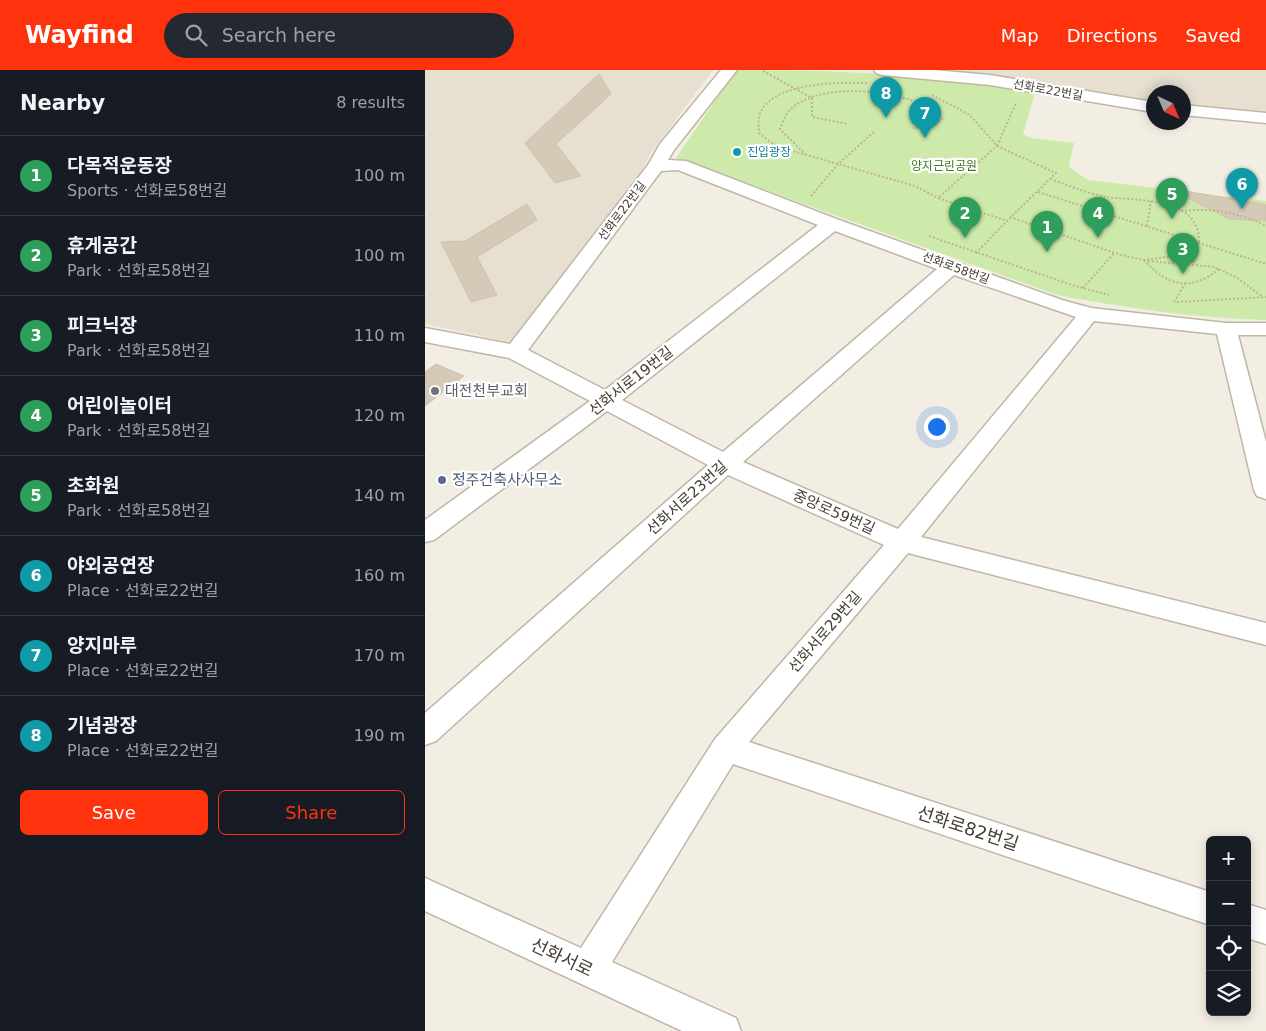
<!DOCTYPE html>
<html lang="en">
<head>
<meta charset="utf-8">
<style>
  body { margin:0; font-family:"DejaVu Sans","Noto Sans KR",sans-serif; background:#242831; color:#f1f3f6 }
  .controls { position:absolute; right:15px; bottom:15px; display:grid; overflow:hidden; border-radius:8px; box-shadow:0 2px 12px #0003 }
  .controls button { width:45px; height:45px; display:grid; place-items:center; padding:0; border:0; border-bottom:1px solid #363941; background:#171b24; color:#f1f3f6; font:25px sans-serif }
  .compass { position:absolute; left:721px; top:15px; width:45px; height:45px; border-radius:50%; background:#171b24; box-shadow:0 2px 12px #0003; rotate:136deg }
  .you { position:absolute; left:511px; top:356px; width:18px; height:18px; margin:-12px; border:4px solid #fff; border-radius:50%; background:#1a73e8; box-shadow:0 0 0 8px #1a73e833 }
  .badge { display:grid; place-items:center; width:32px; height:32px; border-radius:50%; background:#ff320e; color:#fff; font-size:16px; font-weight:700 }
  .pin { position:absolute; translate:-50% -41px; filter:drop-shadow(0 1px 2px #0008) }
  .pin::after { content:''; position:absolute; top:26px; width:18px; height:15px; background:inherit; clip-path:polygon(0 0,100% 0,50% 100%) }
  .list { margin:0; padding:0; list-style:none }
  h2 { display:flex; justify-content:space-between; align-items:center; height:65px; margin:0; padding:0 20px; font-size:21px }
  h2 small { font-size:16px; font-weight:400; color:#9ea1a6 }
  .list li { display:grid; grid-template-columns:32px 1fr auto; gap:15px; align-items:center; box-sizing:border-box; height:80px; padding:0 20px; border-top:1px solid #363941 }
  .list b { display:block; font-size:19px; white-space:nowrap }
  .list p { margin:0; font-size:16px; white-space:nowrap; color:#9ea1a6 }
  .list em { font-size:16px; font-style:normal; color:#9ea1a6 }
  .actions { display:flex; gap:10px; padding:15px 20px }
  .actions a { flex:1; padding:11px 0; border:1px solid #ff320e; border-radius:8px; text-align:center; font-size:18px; color:#ff320e }
  .actions .main { background:#ff320e; color:#fff }
  .icon { flex:none; width:28px; height:28px; fill:none; stroke:currentColor; stroke-width:2; stroke-linecap:round; stroke-linejoin:round }
  .map { position:relative; flex:none; width:841px; height:961px; overflow:hidden }
  header { display:flex; align-items:center; gap:30px; box-sizing:border-box; height:70px; padding:0 25px; background:#ff320e; color:#fff }
  header strong { font-size:24px }
  nav { display:flex; gap:28px; margin-inline-start:auto; font-size:18px }
  .search { width:350px; height:45px; background:#242831; display:flex; align-items:center; gap:12px; box-sizing:border-box; padding:0 18px; border-radius:28px; color:#9ea1a6; font-size:19px }
  main { display:flex }
  aside { flex:1; background:#171b24 }
  .map>svg:first-child { display:block }
  .residential { fill:#e7e0d1 }
  .green { fill:#cdeaaa }
  .building { fill:#d5cab8; stroke:#d0c2ab }
  .lines { fill:none; stroke-linecap:round; stroke-linejoin:round }
  .minor-casing { stroke:#bfb6a6; stroke-width:3 }
  .path { stroke:#c1b296; stroke-width:2; stroke-dasharray:2 2; stroke-linecap:butt }
  .minor { fill:#fff; fill-rule:evenodd }
  .culture-dot { fill:#0f9aa8; stroke:#fff; stroke-width:2 }
  .worship-dot { fill:#6b7280; stroke:#fff; stroke-width:2 }
  .service-dot { fill:#5c6f8a; stroke:#fff; stroke-width:2 }
  .labels { text-anchor:middle; dominant-baseline:central; stroke-width:4.5; stroke-linejoin:round; paint-order:stroke }
  .far-street-label { font-size:12px; fill:#453e33; stroke:#fff }
  .far-culture-label { font-size:12px; fill:#0d838f; stroke:#fff; text-anchor:start }
  .far-park-label { font-size:12px; fill:#457924; stroke:#fff }
  .street-label { font-size:15px; fill:#453e33; stroke:#fff }
  .worship-label { font-size:15px; fill:#5b616d; stroke:#fff; text-anchor:start }
  .service-label { font-size:15px; fill:#4e5e75; stroke:#fff; text-anchor:start }
  .near-street-label { font-size:18px; fill:#453e33; stroke:#fff }
</style>
</head>
<body>
<header>
<strong>Wayfind</strong>
<div class="search"><svg class="icon" aria-label="search" viewBox="0 0 24 24"><circle cx="10" cy="10" r="6"/><path d="M15 15l6 6"/></svg>Search here</div>
<nav><a>Map</a><a>Directions</a><a>Saved</a></nav>
</header>
<main>
<aside>
<h2>Nearby<small>8 results</small></h2>
<ul class="list">
<li><span class="badge" style="background:#2e9e5b">1</span><div><b>다목적운동장</b><p>Sports · 선화로58번길</p></div><em>100 m</em></li>
<li><span class="badge" style="background:#2e9e5b">2</span><div><b>휴게공간</b><p>Park · 선화로58번길</p></div><em>100 m</em></li>
<li><span class="badge" style="background:#2e9e5b">3</span><div><b>피크닉장</b><p>Park · 선화로58번길</p></div><em>110 m</em></li>
<li><span class="badge" style="background:#2e9e5b">4</span><div><b>어린이놀이터</b><p>Park · 선화로58번길</p></div><em>120 m</em></li>
<li><span class="badge" style="background:#2e9e5b">5</span><div><b>초화원</b><p>Park · 선화로58번길</p></div><em>140 m</em></li>
<li><span class="badge" style="background:#0f9aa8">6</span><div><b>야외공연장</b><p>Place · 선화로22번길</p></div><em>160 m</em></li>
<li><span class="badge" style="background:#0f9aa8">7</span><div><b>양지마루</b><p>Place · 선화로22번길</p></div><em>170 m</em></li>
<li><span class="badge" style="background:#0f9aa8">8</span><div><b>기념광장</b><p>Place · 선화로22번길</p></div><em>190 m</em></li>
</ul>
<div class="actions"><a class="main">Save</a><a>Share</a></div>
</aside>
<div class="map">
<svg width="841" height="961" viewBox="0 0 841 961">
  <rect width="100%" height="100%" fill="#f3eee4"/>
  <path class="residential" d="M 0,0 L 288,0 L 226,83 L 214,106 L 85,272 L 0,254 Z
    M 480,0 L 841,0 L 841,43 L 759,36 L 758,22 L 728,22 L 728,33 Z"/>
  <path class="green" d="M 311,0 C 409,0 514,4 610,23 L 598,64 L 606,68 L 649,73 L 644,97 L 663,110 L 841,131 L 841,250 C 771,248 701,238 632,225 L 251,88 Z"/>
  <path class="building" d="M 174,4 L 186,24 L 131,74 L 156,106 L 130,113 L 100,73 Z
    M 760,121 L 841,135 L 841,151 L 804,149 L 759,126 Z
    M 102,134 L 112,150 L 52,187 L 72,225 L 46,232 L 16,172 L 40,171 Z
    M 11,294 L 39,306 L 0,336 L 0,302 Z"/>
  <g class="lines">
    <g class="minor-casing">
      <path id="minor" d="M 296,0 L 312,0 L 249,80 L 243,90 L 261,91 L 414,150 L 637,230 L 666,238 L 801,253 L 841,253 L 841,265 L 813,265 L 841,372 L 841,429 L 832,426 L 829,420 L 792,264 L 669,251 L 496,467 L 841,553 L 841,575 L 483,483 L 324,672 L 785,822 L 785,855 L 308,694 L 187,892 L 311,948 L 316,961 L 257,961 L 0,841 L 0,808 L 156,878 L 290,669 L 459,475 L 303,405 L 11,671 L 0,675 L 0,643 L 283,395 L 182,341 L 9,470 L 0,472 L 0,450 L 165,331 L 84,288 L 0,272 L 0,258 L 85,274 L 223,95 L 235,74 ZM 253,100 L 393,155 L 180,320 L 103,280 L 236,101 ZM 410,161 L 512,199 L 298,382 L 197,330 ZM 529,205 L 651,247 L 473,459 L 318,392 Z
        M 449,0 L 508,0 L 565,5 L 728,32 L 728,42 L 565,15 L 457,5 L 451,3 Z
        M 758,35 L 841,43 L 841,53 L 758,45 Z
        M 822,834 L 841,840 L 841,874 L 822,868 Z"/>
    </g>
    <path class="path" d="M 338,1 L 387,28 L 387,47 L 423,54
      M 442,13 C 414,12 342,12 334,47 C 333,52 334,58 334,63 L 345,72 L 364,80 L 490,116 L 513,128
      M 507,25 L 545,45 L 572,76
      M 572,76 L 631,103 L 582,151 L 513,128 Z
      M 572,76 L 591,33
      M 381,85 L 355,59 C 357,54 360,46 363,42 C 390,11 470,19 502,37 C 507,40 512,45 517,49 L 508,56 L 488,58
      M 613,122 L 841,194
      M 386,126 L 413,94 L 450,61
      M 663,138 L 674,126
      M 756,141 C 786,138 814,142 841,156
      M 585,147 L 696,185 L 719,190 L 755,185 L 774,172 C 775,126 711,131 681,127 C 662,123 644,116 626,109
      M 722,156 L 726,131
      M 504,166 L 647,215 L 684,225
      M 760,182 L 770,194
      M 551,183 L 582,151
      M 719,190 C 742,216 766,222 794,199
      M 723,191 L 789,197 L 811,207 L 838,227
      M 658,218 L 689,183
      M 749,232 L 760,214
      M 752,232 L 841,227"/>
    <use href="#minor" class="minor"/>
  </g>
  <circle class="culture-dot" cx="312" cy="82" r="5"/>
  <circle class="worship-dot" cx="10" cy="321" r="5"/>
  <circle class="service-dot" cx="17" cy="410" r="5"/>
  <g class="labels">
    <g class="far-street-label">
      <text transform="translate(623 20) rotate(10)">선화로22번길</text>
      <text transform="translate(197 141) rotate(-53)">선화로22번길</text>
      <text transform="translate(531 198) rotate(20)">선화로58번길</text>
    </g>
    <g class="far-culture-label">
      <text x="322" y="82">진입광장</text>
    </g>
    <g class="far-park-label">
      <text x="519" y="96">양지근린공원</text>
    </g>
    <g class="street-label">
      <text transform="translate(206 311) rotate(-38)">선화서로19번길</text>
      <text transform="translate(262 428) rotate(-42)">선화서로23번길</text>
      <text transform="translate(409 442) rotate(24)">중앙로59번길</text>
      <text transform="translate(400 562) rotate(-49)">선화서로29번길</text>
    </g>
    <g class="worship-label">
      <text x="20" y="321">대전천부교회</text>
    </g>
    <g class="service-label">
      <text x="27" y="410">정주건축사사무소</text>
    </g>
    <g class="near-street-label">
      <text transform="translate(543 758) rotate(18)">선화로82번길</text>
      <text transform="translate(137 887) rotate(25)">선화서로</text>
    </g>
  </g>
</svg>
<div class="controls">
<button>+</button>
<button>−</button>
<button><svg class="icon" aria-label="locate" viewBox="0 0 24 24"><circle cx="12" cy="12" r="6"/><path d="M12 2v4M12 18v4M2 12h4M18 12h4"/></svg></button>
<button><svg class="icon" aria-label="layers" viewBox="0 0 24 24"><path d="M12 4l9 5-9 5-9-5zM3 14l9 5 9-5"/></svg></button>
</div>
<svg class="compass" viewBox="-18 -18 36 36"><path d="M0-13l5 13h-10z" fill="#e53935"/><path d="M0 13l5-13h-10z" fill="#9ea1a6"/></svg>
<div class="you"></div>
<div class="pin badge" style="left:622px;top:182px;background:#2e9e5b">1</div>
<div class="pin badge" style="left:540px;top:168px;background:#2e9e5b">2</div>
<div class="pin badge" style="left:758px;top:204px;background:#2e9e5b">3</div>
<div class="pin badge" style="left:673px;top:168px;background:#2e9e5b">4</div>
<div class="pin badge" style="left:747px;top:149px;background:#2e9e5b">5</div>
<div class="pin badge" style="left:817px;top:139px;background:#0f9aa8">6</div>
<div class="pin badge" style="left:500px;top:68px;background:#0f9aa8">7</div>
<div class="pin badge" style="left:461px;top:48px;background:#0f9aa8">8</div>
</div>
</main>
</body>
</html>
